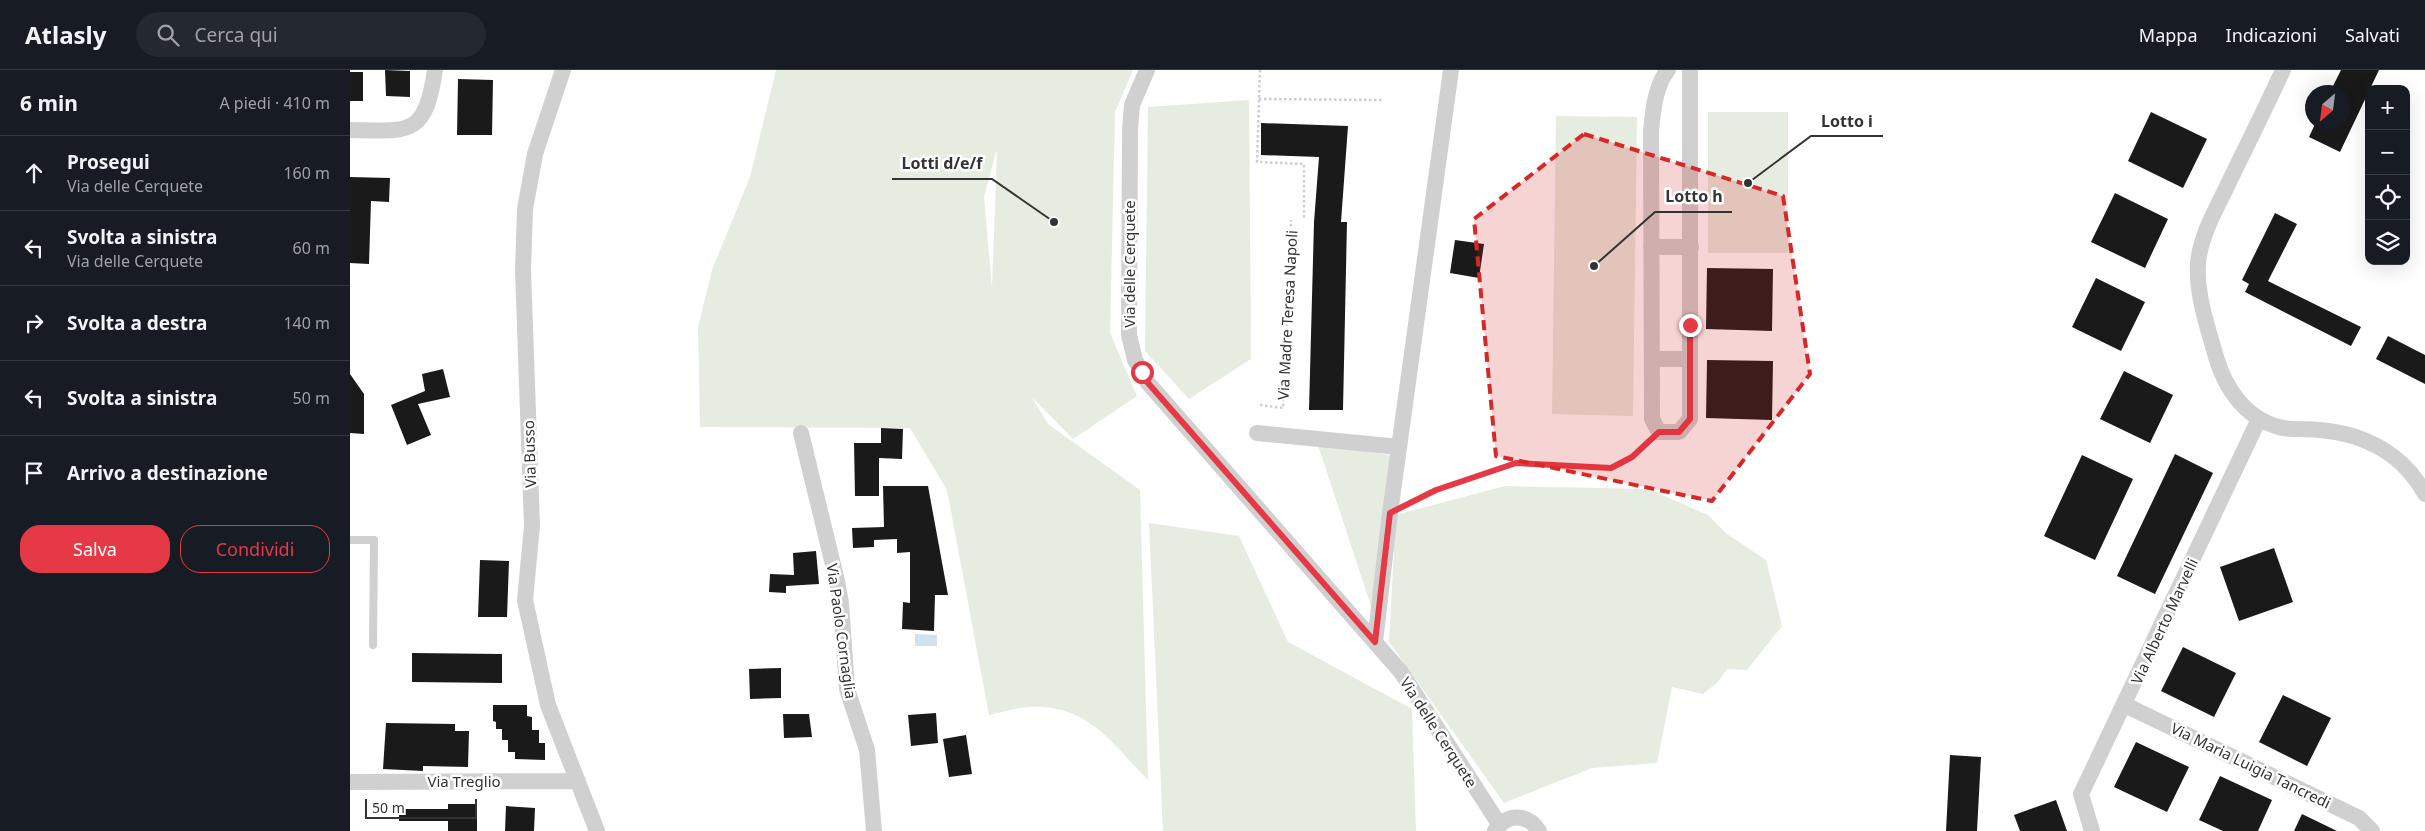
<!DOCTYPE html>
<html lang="it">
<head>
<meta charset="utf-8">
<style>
  body { margin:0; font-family:"Noto Sans",sans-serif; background:#242831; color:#f1f3f6 }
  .controls { position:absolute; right:15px; top:15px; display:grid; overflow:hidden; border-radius:10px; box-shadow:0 5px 20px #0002 }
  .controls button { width:45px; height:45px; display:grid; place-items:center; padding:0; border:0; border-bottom:1px solid #363941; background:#171b24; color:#f1f3f6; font:25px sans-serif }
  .compass { position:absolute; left:1955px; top:15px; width:45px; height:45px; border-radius:50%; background:#171b24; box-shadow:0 5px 20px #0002; rotate:208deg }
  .scale { position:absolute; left:15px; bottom:12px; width:112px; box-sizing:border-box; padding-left:5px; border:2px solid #333; border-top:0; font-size:14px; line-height:18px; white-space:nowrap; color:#333; -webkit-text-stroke:4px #fff; paint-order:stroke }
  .stop { position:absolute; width:15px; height:15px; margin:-11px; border:4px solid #e63946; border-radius:50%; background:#fff }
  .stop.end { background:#e63946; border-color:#fff; box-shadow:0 1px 5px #0008 }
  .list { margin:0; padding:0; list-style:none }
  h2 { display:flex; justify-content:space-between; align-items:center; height:65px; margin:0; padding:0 20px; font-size:21px }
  h2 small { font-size:16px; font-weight:400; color:#9ea1a6 }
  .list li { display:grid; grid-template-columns:32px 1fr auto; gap:15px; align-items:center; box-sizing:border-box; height:75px; padding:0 20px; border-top:1px solid #363941 }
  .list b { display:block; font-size:19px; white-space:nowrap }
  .list p { margin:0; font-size:16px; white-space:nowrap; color:#9ea1a6 }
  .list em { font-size:16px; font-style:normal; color:#9ea1a6 }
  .actions { display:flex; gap:10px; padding:15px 20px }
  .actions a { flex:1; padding:11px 0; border:1px solid #e63946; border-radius:20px; text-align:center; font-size:18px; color:#e63946 }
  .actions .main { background:#e63946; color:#fff }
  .icon { flex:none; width:28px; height:28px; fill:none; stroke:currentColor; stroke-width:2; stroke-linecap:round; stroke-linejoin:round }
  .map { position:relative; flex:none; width:2075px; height:761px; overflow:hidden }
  header { display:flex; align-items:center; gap:30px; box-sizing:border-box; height:70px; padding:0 25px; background:#171b24; border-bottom:1px solid #363941 }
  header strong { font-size:24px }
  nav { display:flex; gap:28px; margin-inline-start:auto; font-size:18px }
  .search { width:350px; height:45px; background:#242831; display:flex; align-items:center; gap:12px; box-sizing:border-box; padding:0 18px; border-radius:28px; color:#9ea1a6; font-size:19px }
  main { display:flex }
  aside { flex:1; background:#171b24 }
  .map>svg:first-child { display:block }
  .green { fill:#e6ecdf; fill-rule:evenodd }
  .water { fill:#cfe2ee }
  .building { fill:#1a1a1a }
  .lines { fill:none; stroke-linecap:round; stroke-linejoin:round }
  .path { stroke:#cdcdcd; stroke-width:2.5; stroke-dasharray:2.5 2.5; stroke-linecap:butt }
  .service { stroke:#d0d0d0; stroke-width:8 }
  .minor { stroke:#d0d0d0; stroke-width:16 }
  .route { stroke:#e63946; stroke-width:6 }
  .marked { fill:#d62828; fill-opacity:0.2; stroke:#d62828; stroke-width:4; stroke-dasharray:10 6; stroke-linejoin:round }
  .labels { text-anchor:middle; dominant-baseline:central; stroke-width:5; stroke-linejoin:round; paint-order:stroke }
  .street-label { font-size:15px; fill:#333; stroke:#fff }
  .leader { fill:none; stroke:#333; stroke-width:2 }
  .callout-dot { fill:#333; stroke:#fff; stroke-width:2 }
  .callout-label { font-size:16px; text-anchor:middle; font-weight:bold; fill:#333; stroke:#fff; stroke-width:5; stroke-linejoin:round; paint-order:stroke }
</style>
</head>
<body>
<header>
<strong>Atlasly</strong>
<div class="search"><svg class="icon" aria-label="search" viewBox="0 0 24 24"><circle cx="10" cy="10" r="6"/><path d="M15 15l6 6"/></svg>Cerca qui</div>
<nav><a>Mappa</a><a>Indicazioni</a><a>Salvati</a></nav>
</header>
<main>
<aside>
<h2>6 min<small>A piedi · 410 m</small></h2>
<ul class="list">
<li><svg class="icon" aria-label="ahead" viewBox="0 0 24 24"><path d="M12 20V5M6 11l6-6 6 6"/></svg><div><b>Prosegui</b><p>Via delle Cerquete</p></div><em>160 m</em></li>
<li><svg class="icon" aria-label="left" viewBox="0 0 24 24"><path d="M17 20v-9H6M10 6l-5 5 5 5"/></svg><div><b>Svolta a sinistra</b><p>Via delle Cerquete</p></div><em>60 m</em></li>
<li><svg class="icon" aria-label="right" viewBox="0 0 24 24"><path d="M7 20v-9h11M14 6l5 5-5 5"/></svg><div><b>Svolta a destra</b></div><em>140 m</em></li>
<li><svg class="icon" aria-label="left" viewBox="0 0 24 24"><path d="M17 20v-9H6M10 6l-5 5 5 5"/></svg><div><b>Svolta a sinistra</b></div><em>50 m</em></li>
<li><svg class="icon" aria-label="arrive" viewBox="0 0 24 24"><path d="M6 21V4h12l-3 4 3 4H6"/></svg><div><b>Arrivo a destinazione</b></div></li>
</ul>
<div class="actions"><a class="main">Salva</a><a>Condividi</a></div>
</aside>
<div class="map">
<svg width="2075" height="761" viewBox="0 0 2075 761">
  <rect width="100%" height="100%" fill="#fff"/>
  <path class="green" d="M 426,0 L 783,0 L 765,42 L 760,263 L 787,326 L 723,369 L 682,327 L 698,354 L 790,420 L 798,710 C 761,672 737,633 678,637 C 665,638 652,642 639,645 L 597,420 L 560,358 L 350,357 L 348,257 L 362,200 L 400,107 ZM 646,82 L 647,82 L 642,218 L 634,127 Z
    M 899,30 L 901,289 L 839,329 L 795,281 L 798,37 Z
    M 1358,42 L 1438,42 L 1438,183 L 1358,183 Z
    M 1206,46 L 1287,47 L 1283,346 L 1202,344 Z
    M 968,375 L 1041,385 L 1023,542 Z
    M 1155,416 L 1299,419 L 1358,445 L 1377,464 L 1416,490 L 1432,556 L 1397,600 L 1377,599 L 1368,612 L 1353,624 L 1322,617 L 1307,693 L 1242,698 L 1154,733 L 1039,572 L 1046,445 Z
    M 799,453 L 889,466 L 938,572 L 1062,639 L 1066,761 L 813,761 Z"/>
  <path class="water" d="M 565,564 L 587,565 L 587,576 L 565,576 Z"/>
  <path class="building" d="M 35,0 L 60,1 L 60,27 L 36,26 Z
    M 1991,0 L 2029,0 L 1990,82 L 1959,67 L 1966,52 L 1992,52 L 1992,22 L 1980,22 Z
    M 0,2 L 13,2 L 13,31 L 0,31 Z
    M 108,9 L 143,10 L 142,65 L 107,65 Z
    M 1801,42 L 1857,69 L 1833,118 L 1778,91 Z
    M 911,53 L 998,56 L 991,152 L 997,152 L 993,340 L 959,340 L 964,152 L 969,87 L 911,85 Z
    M 0,107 L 40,108 L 39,132 L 21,131 L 19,194 L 0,193 Z
    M 1765,123 L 1818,149 L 1795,198 L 1741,172 Z
    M 1925,143 L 1947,154 L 1918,211 L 2011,257 L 2001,276 L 1895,222 L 1899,214 L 1892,210 Z
    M 1105,170 L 1134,174 L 1129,208 L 1100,203 Z
    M 1357,198 L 1423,199 L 1422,261 L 1356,259 Z
    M 1746,208 L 1795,232 L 1771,281 L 1722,257 Z
    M 2038,266 L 2075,285 L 2075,314 L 2026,289 Z
    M 1357,290 L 1423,291 L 1422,350 L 1356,348 Z
    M 93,299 L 100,327 L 68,334 L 81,365 L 57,375 L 41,335 L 75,321 L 72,304 Z
    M 1774,301 L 1823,325 L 1800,373 L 1750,349 Z
    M 0,304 L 14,324 L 14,364 L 0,363 Z
    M 531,358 L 553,359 L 552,389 L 529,388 L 529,426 L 505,426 L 504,373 L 531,373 Z
    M 1825,384 L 1863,403 L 1805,524 L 1767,506 Z
    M 1732,385 L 1783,409 L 1745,490 L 1694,466 Z
    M 533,416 L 578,416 L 598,525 L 585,525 L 584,561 L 552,559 L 553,532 L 560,533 L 560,482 L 547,483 L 547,469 L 524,470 L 524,477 L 503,478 L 502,458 L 534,457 Z
    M 1924,478 L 1943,532 L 1889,551 L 1870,497 Z
    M 466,481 L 469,514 L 436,516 L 436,523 L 419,522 L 420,504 L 444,505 L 443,483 Z
    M 130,490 L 159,491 L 157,547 L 128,547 Z
    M 1833,577 L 1886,603 L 1864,647 L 1811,621 Z
    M 62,583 L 152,584 L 152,613 L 62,612 Z
    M 431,598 L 431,628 L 400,629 L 399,599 Z
    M 1933,625 L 1981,648 L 1957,696 L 1909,672 Z
    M 143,635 L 177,635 L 177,646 L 182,647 L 182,660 L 189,660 L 189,673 L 195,673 L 195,690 L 165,689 L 165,682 L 158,682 L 158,670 L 152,670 L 152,659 L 146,659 L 146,652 L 143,651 Z
    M 586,643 L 588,673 L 561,676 L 558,645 Z
    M 433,644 L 459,644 L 462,667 L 434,668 Z
    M 36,653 L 105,654 L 105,661 L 119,661 L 118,697 L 73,696 L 73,701 L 33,699 Z
    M 616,665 L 622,704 L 599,707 L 593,669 Z
    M 1786,672 L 1839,697 L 1817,742 L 1764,717 Z
    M 1600,685 L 1631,687 L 1627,761 L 1596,761 Z
    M 1870,706 L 1922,730 L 1908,761 L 1873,761 L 1849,750 Z
    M 1706,730 L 1717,761 L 1670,761 L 1664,745 Z
    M 98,734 L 127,734 L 127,761 L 98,761 L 98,751 L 49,751 L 49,739 L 98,739 Z
    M 156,736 L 185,738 L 184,761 L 155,761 Z
    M 1952,744 L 1987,761 L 1944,761 Z"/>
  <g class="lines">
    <path class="path" d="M 910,0 L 907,92 L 954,94 L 954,150
      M 909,29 L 1032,30
      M 910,335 L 933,338 L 941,150
      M 1057,434 L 1086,419 L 1166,393 L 1261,398 L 1282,387 L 1299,371"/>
    <path class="service" d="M 0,470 L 24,470 L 23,575"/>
    <path class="minor" d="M 213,0 L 185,84 L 175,139 L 173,200 L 182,456 L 175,530 L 198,635 L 247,761
      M 797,0 L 782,35 L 780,60 L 779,265 L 785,290 L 798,313 L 1051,602 L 1149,754
      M 1318,0 C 1305,16 1303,41 1301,61 L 1302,349 L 1309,362 L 1329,362 L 1340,349 L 1340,0
      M 1933,0 C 1916,37 1898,73 1880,110 C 1868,136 1850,165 1848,194 C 1846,225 1858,258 1866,287 C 1875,318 1895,348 1929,357 C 1942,361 1957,358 1970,360 C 2015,364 2053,384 2075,424
      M 0,60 C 60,61 75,67 85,0
      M 1301,177 L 1341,177
      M 1302,289 L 1340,289
      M 451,363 L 487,511 L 491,533 L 497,619 L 517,680 L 524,761
      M 907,363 L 1049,377
      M 1025,572 L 1040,443 L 1101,0
      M 1775,635 L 2009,748 L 2022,761
      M 0,712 L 228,711
      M 1145,761 C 1157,743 1177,743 1189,761
      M 1742,761 L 1731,724 L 1909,349"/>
  </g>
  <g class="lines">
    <path class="route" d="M 792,302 L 798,313 L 1025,572 L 1040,443 L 1086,420 L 1166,393 L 1261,398 L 1282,387 L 1309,362 L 1329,362 L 1340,349 L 1340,255"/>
  </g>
  <path class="marked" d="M 1234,64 L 1433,126 L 1460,304 L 1362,431 L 1146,386 L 1124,149 Z"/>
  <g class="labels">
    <g class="street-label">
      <text transform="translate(779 194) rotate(-90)">Via delle Cerquete</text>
      <text transform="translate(937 245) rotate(-87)">Via Madre Teresa Napoli</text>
      <text transform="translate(179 384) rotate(-92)">Via Busso</text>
      <text transform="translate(1814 551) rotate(-65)">Via Alberto Marvelli</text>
      <text transform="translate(492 561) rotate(82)">Via Paolo Cornaglia</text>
      <text transform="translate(1089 662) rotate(57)">Via delle Cerquete</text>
      <text transform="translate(1901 695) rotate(26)">Via Maria Luigia Tancredi</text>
      <text x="114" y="711">Via Treglio</text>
    </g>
  </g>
  <path class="leader" d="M1398 113L1461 66H1533M704 152L642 109H542M1244 196L1305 142H1382"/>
  <g class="callout-dot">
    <circle cx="1398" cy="113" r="5"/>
    <circle cx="704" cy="152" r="5"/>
    <circle cx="1244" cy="196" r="5"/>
  </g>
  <g class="callout-label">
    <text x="1497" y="57">Lotto i</text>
    <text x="592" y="99">Lotti d/e/f</text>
    <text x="1344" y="132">Lotto h</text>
  </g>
</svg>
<div class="controls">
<button>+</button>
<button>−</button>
<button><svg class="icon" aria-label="locate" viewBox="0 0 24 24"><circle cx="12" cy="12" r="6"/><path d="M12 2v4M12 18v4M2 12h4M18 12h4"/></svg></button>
<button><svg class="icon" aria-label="layers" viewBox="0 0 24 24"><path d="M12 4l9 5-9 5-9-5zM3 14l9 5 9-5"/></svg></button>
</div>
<svg class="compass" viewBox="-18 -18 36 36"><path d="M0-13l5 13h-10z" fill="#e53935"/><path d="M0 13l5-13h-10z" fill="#9ea1a6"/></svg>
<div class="scale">50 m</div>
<div class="stop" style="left:792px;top:302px"></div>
<div class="stop end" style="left:1340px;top:255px"></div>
</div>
</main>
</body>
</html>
